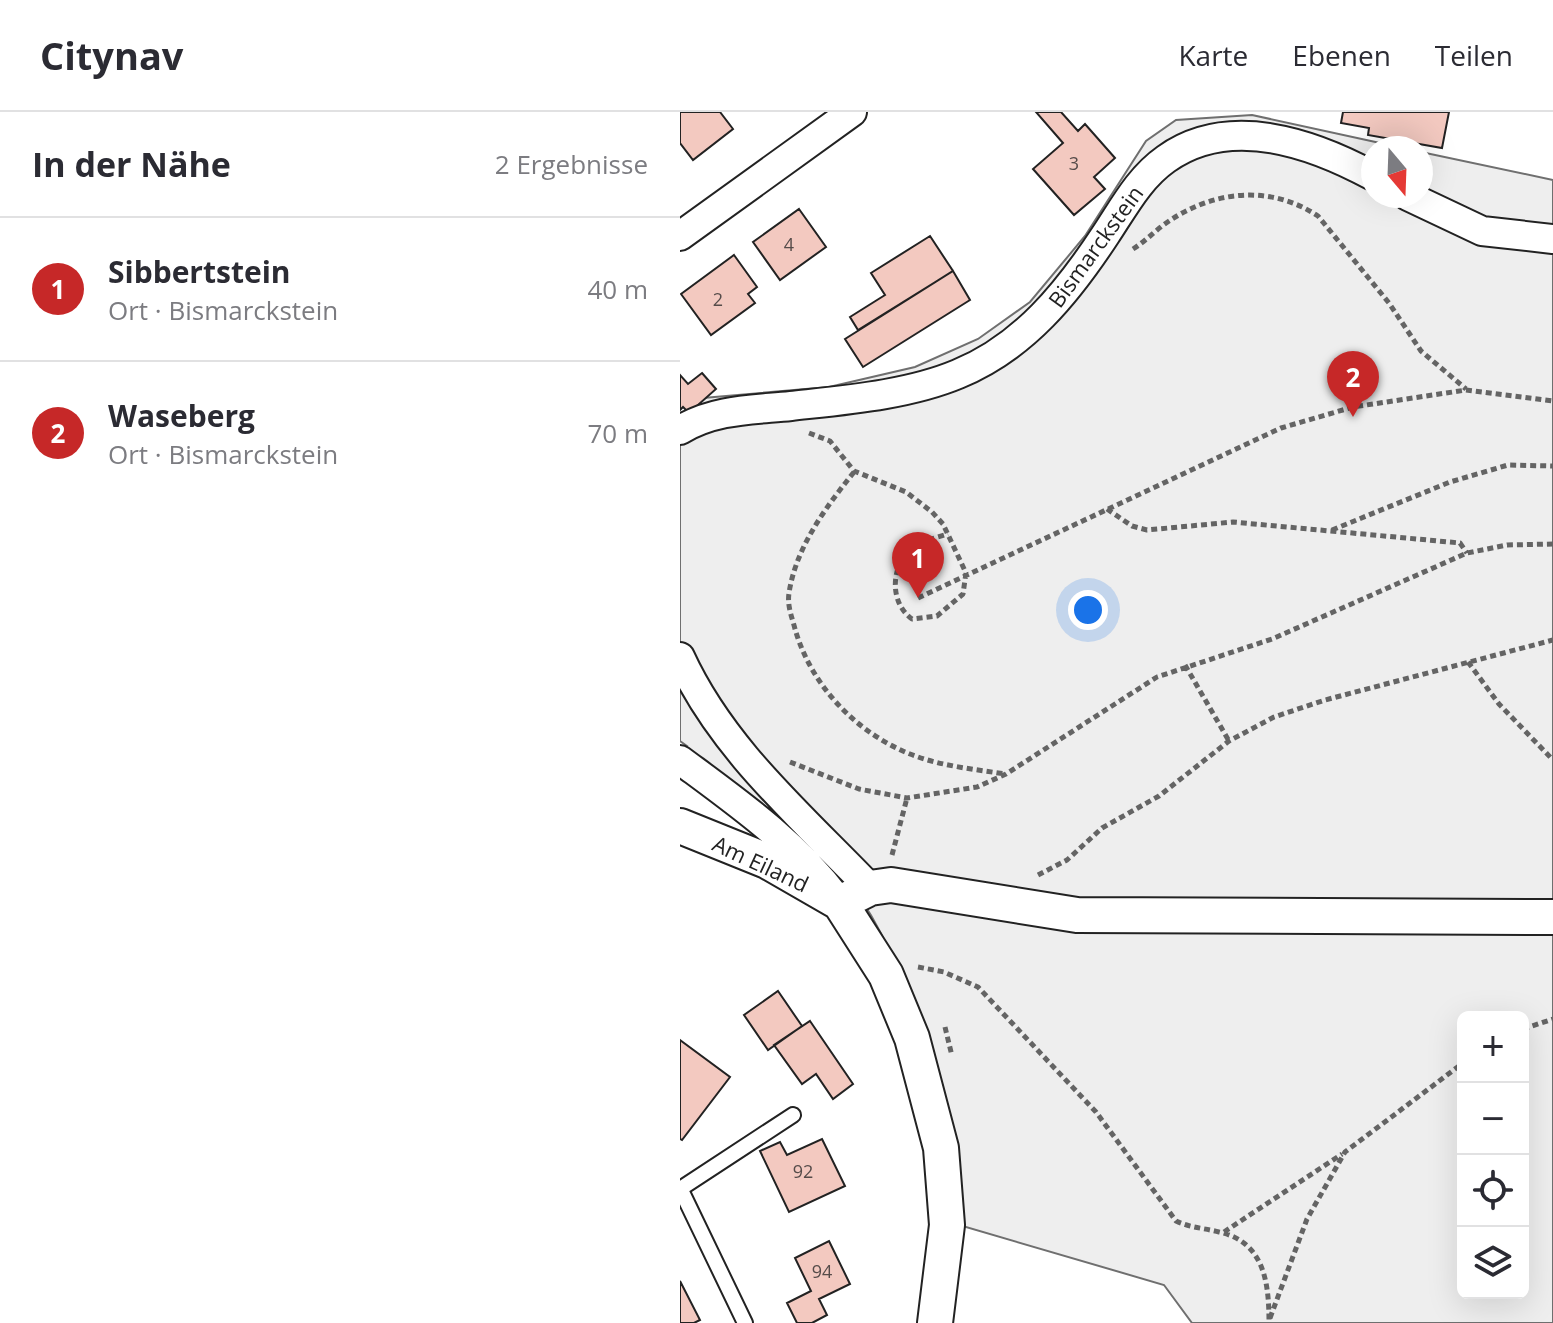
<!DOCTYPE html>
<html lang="de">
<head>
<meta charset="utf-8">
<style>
  body { margin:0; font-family:"Open Sans",sans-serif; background:#f2f2f3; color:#2b2b33 }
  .controls { position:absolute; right:24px; bottom:24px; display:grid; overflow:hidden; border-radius:12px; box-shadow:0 8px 32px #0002 }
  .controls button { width:72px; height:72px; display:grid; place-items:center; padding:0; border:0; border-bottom:2px solid #e1e1e2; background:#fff; color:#2b2b33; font:40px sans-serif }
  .compass { position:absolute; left:681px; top:24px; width:72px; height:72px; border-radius:50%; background:#fff; box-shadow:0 8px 32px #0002; rotate:161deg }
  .you { position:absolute; left:408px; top:498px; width:28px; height:28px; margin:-20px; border:6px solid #fff; border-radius:50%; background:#1a73e8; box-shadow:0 0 0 12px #1a73e833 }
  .badge { display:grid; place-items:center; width:52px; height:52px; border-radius:50%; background:#c62828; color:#fff; font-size:26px; font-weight:700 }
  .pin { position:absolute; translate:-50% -66px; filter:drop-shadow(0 2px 4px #0008) }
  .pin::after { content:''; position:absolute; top:42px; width:28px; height:24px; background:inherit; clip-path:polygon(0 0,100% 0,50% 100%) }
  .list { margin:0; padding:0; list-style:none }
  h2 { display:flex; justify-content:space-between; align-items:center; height:104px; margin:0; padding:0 32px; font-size:34px }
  h2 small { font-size:26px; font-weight:400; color:#7c7c81 }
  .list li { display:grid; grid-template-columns:52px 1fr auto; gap:24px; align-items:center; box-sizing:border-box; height:144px; padding:0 32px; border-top:2px solid #e1e1e2 }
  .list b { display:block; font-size:30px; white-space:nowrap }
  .list p { margin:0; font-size:26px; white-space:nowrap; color:#7c7c81 }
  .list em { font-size:26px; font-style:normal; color:#7c7c81 }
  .icon { flex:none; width:44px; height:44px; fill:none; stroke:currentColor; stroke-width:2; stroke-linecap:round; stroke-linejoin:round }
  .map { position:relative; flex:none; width:873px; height:1211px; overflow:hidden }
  header { display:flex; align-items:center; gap:48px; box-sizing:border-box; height:112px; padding:0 40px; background:#fff; border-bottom:2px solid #e1e1e2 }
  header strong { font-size:38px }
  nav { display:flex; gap:44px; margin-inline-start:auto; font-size:28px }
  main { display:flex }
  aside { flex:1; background:#fff }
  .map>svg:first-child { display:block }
  .green { fill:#eee; stroke:#6f6f6f; stroke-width:2; fill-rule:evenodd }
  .building { fill:#f3c9c0; stroke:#222; stroke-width:2 }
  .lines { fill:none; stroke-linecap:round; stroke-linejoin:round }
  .service-casing { stroke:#222; stroke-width:18 }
  .minor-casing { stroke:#222; stroke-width:32 }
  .tertiary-casing { stroke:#222; stroke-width:38 }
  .path { stroke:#646464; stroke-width:5; stroke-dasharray:6 4; stroke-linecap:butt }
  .service { stroke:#fff; stroke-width:14 }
  .minor { stroke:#fff; stroke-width:28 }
  .tertiary { stroke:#fff; stroke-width:34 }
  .labels { text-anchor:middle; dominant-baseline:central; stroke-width:6; stroke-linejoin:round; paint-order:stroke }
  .number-label { font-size:18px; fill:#564c4a }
  .street-label { font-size:22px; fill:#222; stroke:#fff }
</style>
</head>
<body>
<header>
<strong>Citynav</strong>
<nav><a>Karte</a><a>Ebenen</a><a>Teilen</a></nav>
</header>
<main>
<aside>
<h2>In der Nähe<small>2 Ergebnisse</small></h2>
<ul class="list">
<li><span class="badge">1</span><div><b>Sibbertstein</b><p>Ort · Bismarckstein</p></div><em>40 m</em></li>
<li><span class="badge">2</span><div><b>Waseberg</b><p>Ort · Bismarckstein</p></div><em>70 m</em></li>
</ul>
</aside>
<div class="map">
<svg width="873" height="1211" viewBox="0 0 873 1211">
  <rect width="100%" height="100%" fill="#fff"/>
  <path class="green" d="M 572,3 L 723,36 L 693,36 L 693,84 L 741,84 L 741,40 L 873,68 L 873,1211 L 512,1211 L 484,1173 L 279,1113 C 255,1003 236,825 146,748 C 101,709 48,676 0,640 L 7,634 L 0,629 L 0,303 L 23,286 L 149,275 L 235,255 L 298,227 L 350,190 L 405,124 L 466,29 L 496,8 ZM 783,905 L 843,905 L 843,1181 L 783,1181 Z"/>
  <path class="building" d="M 0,0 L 40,0 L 53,17 L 13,48 L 0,31 Z
    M 356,0 L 381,0 L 398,19 L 405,12 L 435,46 L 414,65 L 425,77 L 394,103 L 353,57 L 383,31 Z
    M 663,0 L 769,0 L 762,36 L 688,23 L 689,16 L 661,11 Z
    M 119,97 L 146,135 L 100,168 L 73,130 Z
    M 250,124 L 273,159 L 178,218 L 170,205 L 205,183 L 191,161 Z
    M 54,143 L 77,175 L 68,182 L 75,191 L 31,223 L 1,182 Z
    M 273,159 L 290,188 L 183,255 L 165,227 Z
    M 22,261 L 36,277 L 9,301 L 3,295 L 0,298 L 0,263 L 8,272 Z
    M 98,879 L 122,914 L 88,938 L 64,903 Z
    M 130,909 L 173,972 L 153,987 L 136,962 L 122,972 L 94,933 Z
    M 0,928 L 50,965 L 2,1028 L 0,1027 Z
    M 142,1027 L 165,1074 L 109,1100 L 80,1039 L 100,1030 L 107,1043 Z
    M 149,1129 L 170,1172 L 139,1187 L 147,1203 L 132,1211 L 117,1211 L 107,1191 L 131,1179 L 115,1146 Z
    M 0,1169 L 20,1208 L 14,1211 L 0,1211 Z"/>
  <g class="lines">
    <g class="service-casing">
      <path id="service" d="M 0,1076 L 65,1211
        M 0,1077 L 113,1003"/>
    </g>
    <g class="minor-casing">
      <path id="minor" d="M 728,84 L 802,119 L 873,127
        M 0,124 L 172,0
        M 0,318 C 35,297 72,298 111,294 C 165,288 228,283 278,262 C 344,235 388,180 426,122 C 444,95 459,66 486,47 C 549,2 632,31 693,64
        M 0,545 C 42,637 121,704 190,776
        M 0,648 C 58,691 114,730 157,787"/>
    </g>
    <g class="tertiary-casing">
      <path id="tertiary" d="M 0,714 L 87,749 L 160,791 L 206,863 L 232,926 L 261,1036 L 267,1113 L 255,1211
        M 160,791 L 190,776 L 211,773 L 397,803 L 873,805"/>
    </g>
    <path class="path" d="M 453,137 C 464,130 472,122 482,114 C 529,79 588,71 638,104 L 709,191 L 741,239 L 786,277
      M 129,321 L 150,329 L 174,359 L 226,380 L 252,400 L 263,412 L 286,461 L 283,482 L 257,504 L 232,507 C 211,492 210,459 228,440 C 238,430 255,426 268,422
      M 174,360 C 146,395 116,435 109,481 C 107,494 112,505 115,517 C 131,573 175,620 230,642 C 260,654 293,657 325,662
      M 427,397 L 452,414 L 467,418 L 553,410 L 780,431 L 787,441
      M 652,418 L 770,370 L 828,353 L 873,354
      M 238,486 L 601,316 L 673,295 L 786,278 L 873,289
      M 788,550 L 819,592 L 873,648
      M 505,553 L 549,629
      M 110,650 L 179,677 L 227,686 L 297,675 L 326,662 L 477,565 L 592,527 L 787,441 L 827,433 L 873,432
      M 212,743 L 227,686
      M 358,763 L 387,748 L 422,716 L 479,684 L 549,629 L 594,605 L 645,588 L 873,528
      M 238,855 L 264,860 L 298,875 L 416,1000 L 496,1109 C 511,1116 524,1116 539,1120 C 585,1130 589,1172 589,1211
      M 265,915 L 272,944
      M 843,917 L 873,907
      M 544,1120 L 662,1042
      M 590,1206 L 627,1107 L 665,1040 L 783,951"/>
    <use href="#service" class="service"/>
    <use href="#minor" class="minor"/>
    <use href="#tertiary" class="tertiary"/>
  </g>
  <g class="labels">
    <g class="number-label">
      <text x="394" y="51">3</text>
      <text x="109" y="132">4</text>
      <text x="38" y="187">2</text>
      <text x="123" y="1059">92</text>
      <text x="142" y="1159">94</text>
    </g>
    <g class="street-label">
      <text transform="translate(415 134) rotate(-54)">Bismarckstein</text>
      <text transform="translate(81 751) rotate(25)">Am Eiland</text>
    </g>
  </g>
</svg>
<div class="controls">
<button>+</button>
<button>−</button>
<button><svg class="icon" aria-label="locate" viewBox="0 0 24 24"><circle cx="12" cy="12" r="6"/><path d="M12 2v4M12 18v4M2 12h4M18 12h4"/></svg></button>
<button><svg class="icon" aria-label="layers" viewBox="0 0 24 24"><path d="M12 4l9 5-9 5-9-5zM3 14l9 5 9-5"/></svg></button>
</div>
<svg class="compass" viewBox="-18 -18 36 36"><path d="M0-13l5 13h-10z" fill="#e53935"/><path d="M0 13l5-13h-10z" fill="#7c7c81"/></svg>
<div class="you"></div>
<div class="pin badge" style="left:238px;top:486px">1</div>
<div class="pin badge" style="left:673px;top:305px">2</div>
</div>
</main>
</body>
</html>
